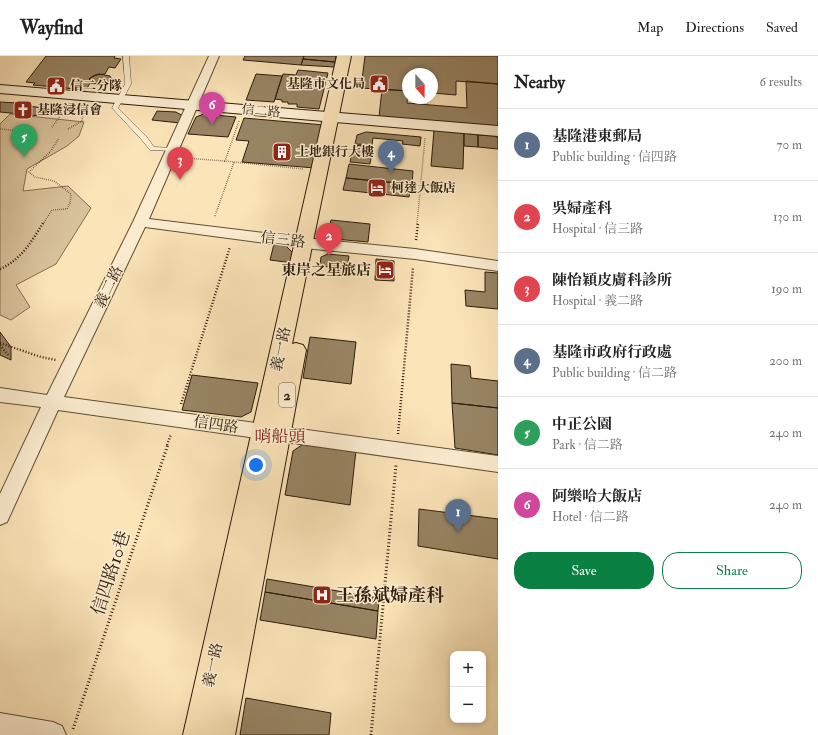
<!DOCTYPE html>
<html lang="en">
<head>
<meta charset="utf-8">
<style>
  body { margin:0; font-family:"IM FELL Double Pica","Noto Serif TC",serif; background:#f2f2f2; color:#222 }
  .controls { position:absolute; right:12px; bottom:12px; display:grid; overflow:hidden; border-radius:8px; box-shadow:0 2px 6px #0003 }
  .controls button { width:36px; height:36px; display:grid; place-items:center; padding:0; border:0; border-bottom:1px solid #e0e0e0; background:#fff; color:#222; font:20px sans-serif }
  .compass { position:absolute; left:402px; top:12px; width:36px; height:36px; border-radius:50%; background:#fff; box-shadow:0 2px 6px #0003; rotate:159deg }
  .you { position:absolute; left:256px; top:409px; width:14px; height:14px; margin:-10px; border:3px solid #fff; border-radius:50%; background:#1a73e8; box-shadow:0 0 0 6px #1a73e833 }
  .badge { display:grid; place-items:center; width:26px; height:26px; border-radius:50%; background:#0b8043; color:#fff; font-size:13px; font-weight:700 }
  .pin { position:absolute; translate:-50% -33px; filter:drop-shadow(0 1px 2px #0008) }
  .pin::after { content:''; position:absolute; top:21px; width:14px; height:12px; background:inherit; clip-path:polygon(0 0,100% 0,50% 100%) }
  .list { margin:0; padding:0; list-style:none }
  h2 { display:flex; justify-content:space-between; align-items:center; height:52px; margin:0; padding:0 16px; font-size:17px }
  h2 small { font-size:13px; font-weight:400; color:#767676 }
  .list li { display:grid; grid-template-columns:26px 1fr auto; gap:12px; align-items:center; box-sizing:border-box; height:72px; padding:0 16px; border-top:1px solid #e0e0e0 }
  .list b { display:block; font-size:15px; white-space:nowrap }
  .list p { margin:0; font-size:13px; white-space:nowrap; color:#767676 }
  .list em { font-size:13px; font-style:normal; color:#767676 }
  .actions { display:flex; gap:8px; padding:12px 16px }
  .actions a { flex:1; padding:9px 0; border:1px solid #0b8043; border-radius:16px; text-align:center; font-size:14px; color:#0b8043 }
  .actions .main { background:#0b8043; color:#fff }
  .map { position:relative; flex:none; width:498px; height:679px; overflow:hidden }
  header { display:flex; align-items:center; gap:24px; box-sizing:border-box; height:56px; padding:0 20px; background:#fff; border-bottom:1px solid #e0e0e0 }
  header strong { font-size:19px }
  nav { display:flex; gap:22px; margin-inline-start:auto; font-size:14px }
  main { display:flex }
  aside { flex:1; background:#fff }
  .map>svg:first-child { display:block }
  .green { fill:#d8c29a; stroke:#826f52 }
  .building { fill:#988464; stroke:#2d1c0a }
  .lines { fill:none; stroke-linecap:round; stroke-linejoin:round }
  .lane-casing { stroke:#604e36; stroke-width:1 }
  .street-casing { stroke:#604e36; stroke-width:2 }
  .secondary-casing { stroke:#2d1c0a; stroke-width:2 }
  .primary-casing { stroke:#2d1c0a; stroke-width:2 }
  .path-far2 { stroke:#2d1c0a; stroke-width:1.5; stroke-dasharray:0.5 1.5; stroke-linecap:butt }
  .path-far1 { stroke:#2d1c0a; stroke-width:2.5; stroke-dasharray:1 2; stroke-linecap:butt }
  .path { stroke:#2d1c0a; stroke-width:3; stroke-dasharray:1 2.5; stroke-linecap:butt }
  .lane { fill:#fcedd1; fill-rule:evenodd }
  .street { fill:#fcedd1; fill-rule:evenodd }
  .secondary { fill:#fcedd1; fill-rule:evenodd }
  .primary { fill:#fbe4b8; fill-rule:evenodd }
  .labels { text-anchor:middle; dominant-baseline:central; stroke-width:3; stroke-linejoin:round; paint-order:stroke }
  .far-poi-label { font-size:13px; font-weight:bold; fill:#2d1c0a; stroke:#fcedd1; text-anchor:start }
  .far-street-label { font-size:13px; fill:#2d1c0a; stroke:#fcedd1 }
  .shield { fill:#fcedd1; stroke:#6b5b46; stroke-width:1 }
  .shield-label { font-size:14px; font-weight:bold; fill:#2d1c0a }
  .street-label { font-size:15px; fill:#2d1c0a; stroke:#fcedd1 }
  .poi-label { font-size:15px; font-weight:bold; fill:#2d1c0a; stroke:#fcedd1; text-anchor:end }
  .quarter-label { font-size:17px; fill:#7a1f14; stroke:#fcedd1 }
  .near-street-label { font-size:18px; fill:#2d1c0a; stroke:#fcedd1 }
  .near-poi-label { font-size:18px; font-weight:bold; fill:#2d1c0a; stroke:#fcedd1; text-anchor:start }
</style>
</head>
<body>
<header>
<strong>Wayfind</strong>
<nav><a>Map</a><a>Directions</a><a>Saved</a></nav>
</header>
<main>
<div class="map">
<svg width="498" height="679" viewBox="0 0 498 679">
  <rect width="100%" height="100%" fill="#fbe4b8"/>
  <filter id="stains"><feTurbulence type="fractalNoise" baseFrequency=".005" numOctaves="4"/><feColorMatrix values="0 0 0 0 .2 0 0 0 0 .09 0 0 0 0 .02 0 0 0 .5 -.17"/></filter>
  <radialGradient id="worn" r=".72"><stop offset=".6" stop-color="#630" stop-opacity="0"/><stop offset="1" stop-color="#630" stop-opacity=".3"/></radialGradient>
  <path class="green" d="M 10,58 L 84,66 L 79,80 L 67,90 L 27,113 L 23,135 L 68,130 L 91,152 L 56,208 L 16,229 L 30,251 L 11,264 L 0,259 L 0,68 Z"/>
  <path class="building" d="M 46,0 L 115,0 L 114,2 L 121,3 L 115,12 L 109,11 L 105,18 L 95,19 L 90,22 L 89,25 L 90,27 L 86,34 L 33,29 L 35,27 L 26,26 Z
    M 245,0 L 304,0 L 301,9 L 243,4 Z
    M 304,0 L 336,0 L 335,6 L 303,3 Z
    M 365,0 L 498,0 L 498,28 L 456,25 L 456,39 L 432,37 L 432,18 L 408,18 L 408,35 L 361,32 Z
    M 303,3 L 335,6 L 334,11 L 301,9 Z
    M 298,14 L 328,17 L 319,53 L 297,51 L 297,48 L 288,48 L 288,46 L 282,46 L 282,44 L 275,43 L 283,18 L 296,19 Z
    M 99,18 L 110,20 L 112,24 L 102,29 L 90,27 L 89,25 L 90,22 Z
    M 256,18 L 282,20 L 274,46 L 246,44 Z
    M 466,25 L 498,28 L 498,71 L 379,61 L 382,33 L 408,35 L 407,47 L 467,52 Z
    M 0,46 L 17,47 L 16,49 L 47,52 L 41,60 L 0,56 Z
    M 157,55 L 176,56 L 183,60 L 180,67 L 152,64 Z
    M 204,58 L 236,61 L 228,81 L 188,78 L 196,61 Z
    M 244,62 L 324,69 L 315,112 L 242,106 L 249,85 L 236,84 Z
    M 434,74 L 464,77 L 463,113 L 431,110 Z
    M 366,76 L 421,81 L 420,90 L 402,88 L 403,85 L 373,82 L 372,89 L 355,88 L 357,79 Z
    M 464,77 L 478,79 L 478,91 L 464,90 Z
    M 478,79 L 494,80 L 498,82 L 498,93 L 478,91 Z
    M 354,89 L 373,91 L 370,108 L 350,106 Z
    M 349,108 L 413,115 L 412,128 L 346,122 Z
    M 346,122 L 411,129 L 409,141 L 343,134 Z
    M 331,164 L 370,168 L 368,186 L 335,183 L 328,176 Z
    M 274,188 L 286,190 L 295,199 L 293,207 L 270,204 Z
    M 328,198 L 349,200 L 347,213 L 320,210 L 321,201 Z
    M 376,203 L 394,205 L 394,225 L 375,224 Z
    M 485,216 L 498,217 L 498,253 L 466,250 L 465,234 L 485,236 Z
    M 0,276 L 11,291 L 11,304 L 0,299 Z
    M 310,281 L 356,286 L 351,328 L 303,322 Z
    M 451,308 L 470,310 L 471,322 L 498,325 L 498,352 L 452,347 Z
    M 192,319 L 258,327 L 251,356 L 241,361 L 182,354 Z
    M 452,347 L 498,352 L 498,399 L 455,392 Z
    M 305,387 L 356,394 L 350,449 L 285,439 L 293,395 Z
    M 419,453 L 498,463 L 498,503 L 418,490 Z
    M 267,523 L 379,542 L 378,555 L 265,536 Z
    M 265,536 L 378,555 L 376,583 L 260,564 Z
    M 246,642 L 331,657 L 329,679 L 240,679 Z"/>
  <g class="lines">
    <g class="lane-casing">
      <path id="lane" d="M 123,0 L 129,0 L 131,28 L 118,52 L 146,80 L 154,91 L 173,92 L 175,93 L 175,95 L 150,94 L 141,83 L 112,52 L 125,28 Z"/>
    </g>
    <g class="street-casing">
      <path id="street" d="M 209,0 L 219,0 L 149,163 L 304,182 L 415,193 L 498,205 L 498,215 L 415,203 L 304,192 L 145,171 L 64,341 L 498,400 L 498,416 L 58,354 L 7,466 L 0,469 L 0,438 L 41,351 L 0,346 L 0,332 L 47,339 L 133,166 Z
        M 0,657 L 53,666 L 62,670 L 66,679 L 0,679 Z"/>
    </g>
    <g class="secondary-casing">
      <path id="secondary" d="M 0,29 L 498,70 L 498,80 L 0,37 Z"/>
    </g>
    <g class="primary-casing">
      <path id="primary" d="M 337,0 L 351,0 L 292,288 L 296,287 L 303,289 L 306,294 L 235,679 L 183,679 Z"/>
    </g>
    <path class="path-far2" d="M 239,65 L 225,105 L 303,113
      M 52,71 L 67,51
      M 0,73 L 31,76
      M 68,73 L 82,65 L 83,59 L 88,53
      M 184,102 L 225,105
      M 215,160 L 234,106
      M 43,168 L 52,154 L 67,153 L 70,147 L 71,138 L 54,125 L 35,121 L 29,116 L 50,96 L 59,82
      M 417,168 L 425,82"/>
    <path class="path-far1" d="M 416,184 L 418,167
      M 0,213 C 21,204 32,185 43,167
      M 0,287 L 41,301 L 56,304
      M 0,289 L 8,299
      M 181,348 L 230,191
      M 398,378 L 413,211
      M 167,389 L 171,378"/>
    <path class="path" d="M 73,673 L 168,388
      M 371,679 L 396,409"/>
    <use href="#lane" class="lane"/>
    <use href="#street" class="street"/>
    <use href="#secondary" class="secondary"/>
    <use href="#primary" class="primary"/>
  </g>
  <defs>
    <g id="civic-square" transform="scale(1)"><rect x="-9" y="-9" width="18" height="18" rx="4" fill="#8f2418" stroke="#fcedd1"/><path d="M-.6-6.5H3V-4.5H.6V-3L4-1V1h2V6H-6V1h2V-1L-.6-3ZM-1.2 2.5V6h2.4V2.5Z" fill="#fff"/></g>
    <g id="church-square" transform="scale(1)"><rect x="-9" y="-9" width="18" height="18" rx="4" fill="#8f2418" stroke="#fcedd1"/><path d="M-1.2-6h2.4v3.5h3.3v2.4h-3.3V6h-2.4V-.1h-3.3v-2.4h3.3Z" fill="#fff"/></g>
    <g id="building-square" transform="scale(1)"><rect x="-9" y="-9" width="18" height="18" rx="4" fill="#8f2418" stroke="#fcedd1"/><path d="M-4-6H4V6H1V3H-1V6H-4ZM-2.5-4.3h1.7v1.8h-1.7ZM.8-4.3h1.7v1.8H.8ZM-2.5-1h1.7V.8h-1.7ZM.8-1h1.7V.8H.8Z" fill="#fff"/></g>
    <g id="hotel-square" transform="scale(1)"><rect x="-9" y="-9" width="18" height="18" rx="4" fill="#8f2418" stroke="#fcedd1"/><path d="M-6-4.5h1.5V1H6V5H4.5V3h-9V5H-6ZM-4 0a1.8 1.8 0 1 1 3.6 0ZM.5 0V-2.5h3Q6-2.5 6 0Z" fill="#fff"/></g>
    <g id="hospital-square" transform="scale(1)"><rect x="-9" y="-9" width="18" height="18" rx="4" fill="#8f2418" stroke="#fcedd1"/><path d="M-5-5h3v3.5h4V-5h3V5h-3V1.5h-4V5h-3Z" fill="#fff"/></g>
  </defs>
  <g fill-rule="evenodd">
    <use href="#civic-square" x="379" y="28"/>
    <use href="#civic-square" x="56" y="30"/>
    <use href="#church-square" x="23" y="54"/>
    <use href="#building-square" x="282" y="96"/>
    <use href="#hotel-square" x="377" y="132"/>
    <use href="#hotel-square" x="385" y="214"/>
    <use href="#hospital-square" x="322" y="539"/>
  </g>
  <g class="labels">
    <g class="far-poi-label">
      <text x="365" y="28" text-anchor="end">基隆市文化局</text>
      <text x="70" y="30">信二分隊</text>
      <text x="37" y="54">基隆浸信會</text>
      <text x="296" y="96">土地銀行大樓</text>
      <text x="391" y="132">柯達大飯店</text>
    </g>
    <g class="far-street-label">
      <text transform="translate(261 55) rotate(5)">信二路</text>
    </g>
    <rect class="shield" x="279" y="327" width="16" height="24" rx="3"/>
    <g class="shield-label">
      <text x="287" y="339">2</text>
    </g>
    <g class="street-label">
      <text transform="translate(283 184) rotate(7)">信三路</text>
      <text transform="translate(109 231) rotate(-64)">義二路</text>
      <text transform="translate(281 293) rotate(-78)">義一路</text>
      <text transform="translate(216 369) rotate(8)">信四路</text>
      <text transform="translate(213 609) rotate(-78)">義一路</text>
    </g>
    <g class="poi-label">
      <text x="371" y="214">東岸之星旅店</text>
    </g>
    <g class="quarter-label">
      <text x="280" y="380">哨船頭</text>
    </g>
    <g class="near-street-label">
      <text transform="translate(111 517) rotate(-72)">信四路10巷</text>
    </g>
    <g class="near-poi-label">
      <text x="336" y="539">王孫斌婦產科</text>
    </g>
  </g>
  <rect width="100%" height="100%" filter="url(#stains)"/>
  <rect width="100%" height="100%" fill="url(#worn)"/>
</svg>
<div class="controls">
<button>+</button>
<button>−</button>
</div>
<svg class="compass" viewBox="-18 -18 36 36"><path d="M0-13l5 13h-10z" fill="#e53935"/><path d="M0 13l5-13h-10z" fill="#767676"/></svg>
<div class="you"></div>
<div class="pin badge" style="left:458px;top:476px;background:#5c6f8a">1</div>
<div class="pin badge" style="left:329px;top:200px;background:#e0444e">2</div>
<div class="pin badge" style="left:180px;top:124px;background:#e0444e">3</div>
<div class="pin badge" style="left:391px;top:117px;background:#5c6f8a">4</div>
<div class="pin badge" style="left:24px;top:101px;background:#2e9e5b">5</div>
<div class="pin badge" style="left:212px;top:69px;background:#d1479c">6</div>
</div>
<aside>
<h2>Nearby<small>6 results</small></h2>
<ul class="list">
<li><span class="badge" style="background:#5c6f8a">1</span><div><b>基隆港東郵局</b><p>Public building · 信四路</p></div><em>70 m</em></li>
<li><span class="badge" style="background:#e0444e">2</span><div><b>吳婦產科</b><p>Hospital · 信三路</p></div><em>130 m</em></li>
<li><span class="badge" style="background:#e0444e">3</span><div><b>陳怡穎皮膚科診所</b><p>Hospital · 義二路</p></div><em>190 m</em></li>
<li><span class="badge" style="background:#5c6f8a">4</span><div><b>基隆市政府行政處</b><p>Public building · 信二路</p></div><em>200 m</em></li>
<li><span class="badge" style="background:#2e9e5b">5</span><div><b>中正公園</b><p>Park · 信二路</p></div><em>240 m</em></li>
<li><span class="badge" style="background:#d1479c">6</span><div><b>阿樂哈大飯店</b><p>Hotel · 信二路</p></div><em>240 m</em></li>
</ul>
<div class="actions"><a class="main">Save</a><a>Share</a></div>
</aside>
</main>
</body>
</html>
